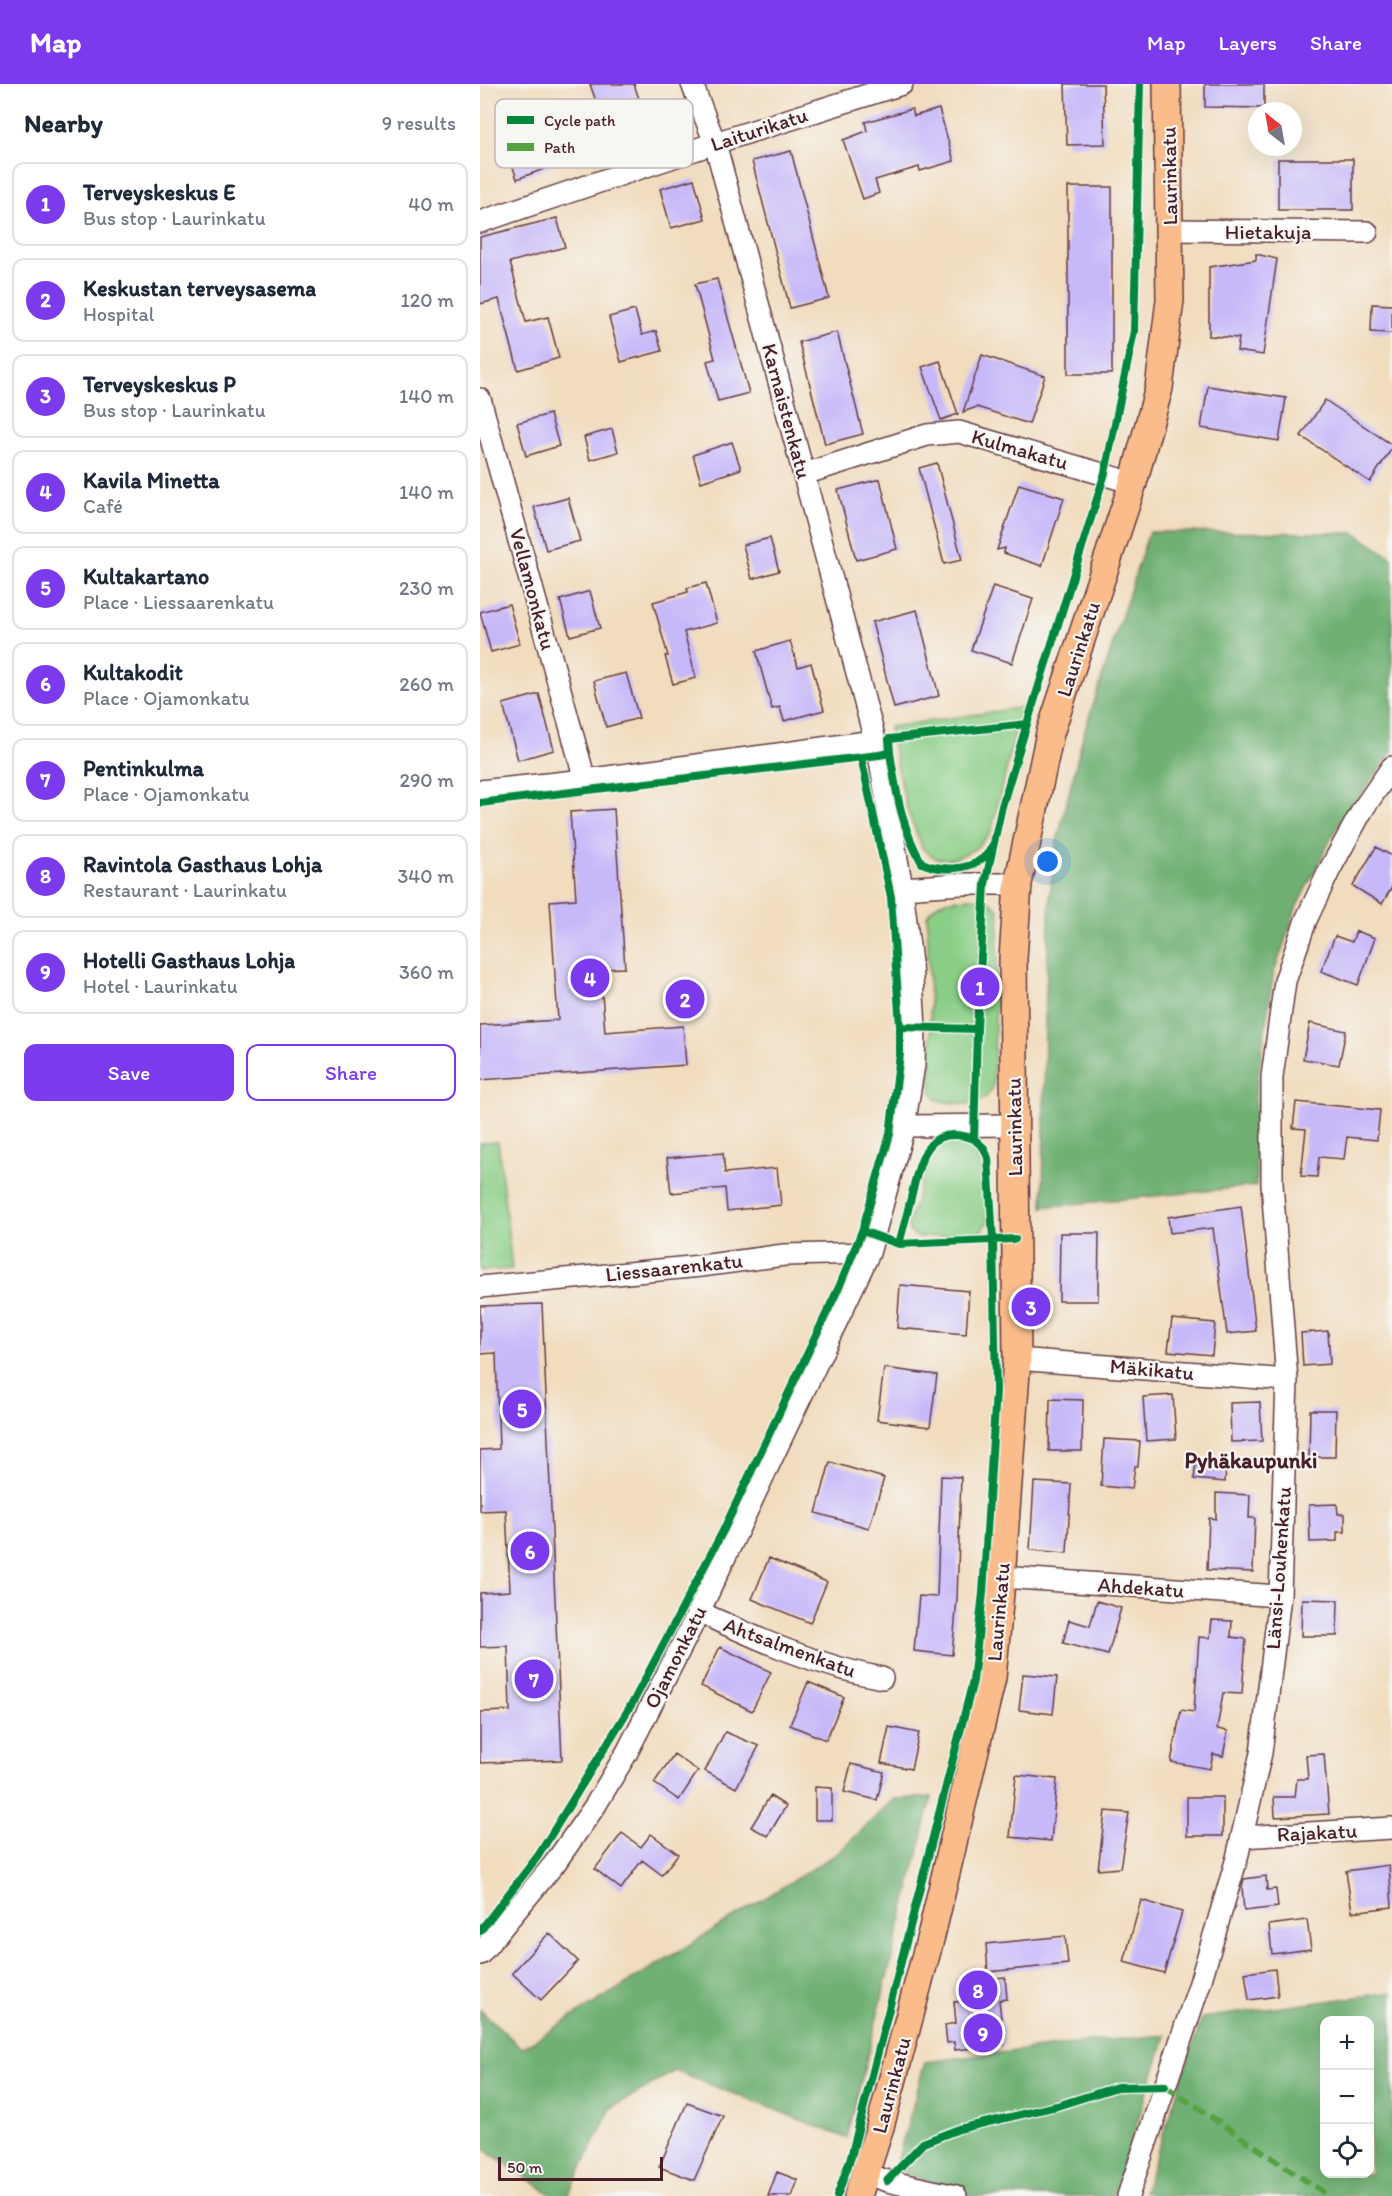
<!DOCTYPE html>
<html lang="en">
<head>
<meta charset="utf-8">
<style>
  body { margin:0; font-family:Itim,sans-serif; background:#f2f2f3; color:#1f2937 }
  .controls { position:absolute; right:18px; bottom:18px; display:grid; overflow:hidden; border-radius:12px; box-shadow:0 6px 24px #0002 }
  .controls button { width:54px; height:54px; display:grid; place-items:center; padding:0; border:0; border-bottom:2px solid #e0e1e3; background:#fff; color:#1f2937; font:30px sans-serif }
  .compass { position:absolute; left:768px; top:18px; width:54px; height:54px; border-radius:50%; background:#fff; box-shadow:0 6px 24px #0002; rotate:329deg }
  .scale { position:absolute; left:18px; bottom:15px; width:165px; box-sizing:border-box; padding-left:6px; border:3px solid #4a1f2b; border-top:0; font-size:16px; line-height:21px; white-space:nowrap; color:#4a1f2b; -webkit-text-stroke:4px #f6f6f2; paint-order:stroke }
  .you { position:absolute; left:568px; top:778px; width:21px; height:21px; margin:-15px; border:4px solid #fff; border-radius:50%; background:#1a73e8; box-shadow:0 0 0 9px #1a73e833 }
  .badge { display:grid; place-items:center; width:39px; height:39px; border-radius:50%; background:#7c3aed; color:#fff; font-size:20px; font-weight:700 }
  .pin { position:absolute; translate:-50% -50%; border:3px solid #fff; box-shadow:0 2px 6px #0006 }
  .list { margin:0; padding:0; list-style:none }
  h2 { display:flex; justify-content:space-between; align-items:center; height:78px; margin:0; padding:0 24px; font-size:26px }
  h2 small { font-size:20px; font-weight:400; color:#747a83 }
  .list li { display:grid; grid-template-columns:39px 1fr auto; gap:18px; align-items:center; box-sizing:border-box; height:84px; margin:0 12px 12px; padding:0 12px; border:2px solid #e0e1e3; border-radius:12px }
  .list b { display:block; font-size:22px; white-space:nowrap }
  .list p { margin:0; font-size:20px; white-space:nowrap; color:#747a83 }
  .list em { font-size:20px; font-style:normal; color:#747a83 }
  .actions { display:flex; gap:12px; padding:18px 24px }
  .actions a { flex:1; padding:14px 0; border:2px solid #7c3aed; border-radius:12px; text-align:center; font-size:21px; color:#7c3aed }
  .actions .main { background:#7c3aed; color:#fff }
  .icon { flex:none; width:33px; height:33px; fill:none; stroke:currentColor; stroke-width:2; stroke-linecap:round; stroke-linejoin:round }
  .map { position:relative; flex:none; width:912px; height:2112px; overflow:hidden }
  header { display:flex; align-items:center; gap:36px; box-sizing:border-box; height:84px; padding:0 30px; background:#7c3aed; color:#fff }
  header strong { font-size:28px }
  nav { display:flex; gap:33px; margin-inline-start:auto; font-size:21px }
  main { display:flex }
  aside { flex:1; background:#fff }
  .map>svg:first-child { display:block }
  .green { fill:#8acd86; stroke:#6a7658; stroke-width:1.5 }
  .forest { fill:#6fb073; stroke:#5c684f; stroke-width:1.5; fill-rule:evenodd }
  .building { fill:#c6b8f9 }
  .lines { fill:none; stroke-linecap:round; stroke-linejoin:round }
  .minor-casing { stroke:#633b41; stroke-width:24 }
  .major-casing { stroke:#633b41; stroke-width:30 }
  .minor { stroke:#fff; stroke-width:21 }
  .major { stroke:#f9bc8a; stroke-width:27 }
  .quiet { stroke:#56a243; stroke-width:6; stroke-dasharray:12 6; stroke-linecap:butt }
  .cycleway-casing { stroke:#f6f6f2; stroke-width:11 }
  .cycleway { stroke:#00873e; stroke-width:8 }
  .labels { text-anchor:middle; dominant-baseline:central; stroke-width:4.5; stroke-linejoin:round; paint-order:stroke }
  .street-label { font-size:21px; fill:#4a1f2b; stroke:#f6f6f2 }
  .neighbourhood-label { font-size:22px; font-weight:bold; fill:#4a1f2b; stroke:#f6f6f2 }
  .key { fill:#f6f6f2; stroke:#c2b6b6; stroke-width:1.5 }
  .key-label { font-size:16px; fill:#4a1f2b }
</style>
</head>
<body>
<header>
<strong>Map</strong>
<nav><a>Map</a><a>Layers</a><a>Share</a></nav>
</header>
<main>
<aside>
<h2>Nearby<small>9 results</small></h2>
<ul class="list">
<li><span class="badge">1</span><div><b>Terveyskeskus E</b><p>Bus stop · Laurinkatu</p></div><em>40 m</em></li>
<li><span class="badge">2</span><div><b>Keskustan terveysasema</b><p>Hospital</p></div><em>120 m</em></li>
<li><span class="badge">3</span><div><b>Terveyskeskus P</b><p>Bus stop · Laurinkatu</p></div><em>140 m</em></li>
<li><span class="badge">4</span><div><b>Kavila Minetta</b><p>Café</p></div><em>140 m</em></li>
<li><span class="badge">5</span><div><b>Kultakartano</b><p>Place · Liessaarenkatu</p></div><em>230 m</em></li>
<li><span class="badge">6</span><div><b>Kultakodit</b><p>Place · Ojamonkatu</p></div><em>260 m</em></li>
<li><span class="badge">7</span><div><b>Pentinkulma</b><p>Place · Ojamonkatu</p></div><em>290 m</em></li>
<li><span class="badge">8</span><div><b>Ravintola Gasthaus Lohja</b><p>Restaurant · Laurinkatu</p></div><em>340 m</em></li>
<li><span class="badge">9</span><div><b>Hotelli Gasthaus Lohja</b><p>Hotel · Laurinkatu</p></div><em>360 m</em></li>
</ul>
<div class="actions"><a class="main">Save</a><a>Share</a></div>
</aside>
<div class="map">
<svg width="912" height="2112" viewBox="0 0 912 2112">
  <rect width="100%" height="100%" fill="#f6f6f2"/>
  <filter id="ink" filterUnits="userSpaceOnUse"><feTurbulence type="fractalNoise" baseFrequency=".0167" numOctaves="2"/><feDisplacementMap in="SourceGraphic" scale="12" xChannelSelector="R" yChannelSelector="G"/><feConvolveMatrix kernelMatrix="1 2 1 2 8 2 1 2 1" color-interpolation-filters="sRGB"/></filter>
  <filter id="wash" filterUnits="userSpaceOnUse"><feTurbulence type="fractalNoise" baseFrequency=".008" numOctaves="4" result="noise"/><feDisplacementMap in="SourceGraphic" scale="24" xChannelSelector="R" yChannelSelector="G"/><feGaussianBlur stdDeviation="1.35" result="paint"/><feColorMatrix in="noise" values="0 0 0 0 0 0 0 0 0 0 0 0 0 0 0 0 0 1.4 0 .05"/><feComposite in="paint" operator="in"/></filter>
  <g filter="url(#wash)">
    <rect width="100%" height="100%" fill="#f1dcbe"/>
    <path class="green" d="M 545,623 L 534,653 L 511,748 L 495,765 L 474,775 L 457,775 L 443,765 L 427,725 L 409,643 Z
      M 490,814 C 504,815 512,815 519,828 L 513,1002 C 503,1027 480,1020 457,1016 L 451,1006 L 451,955 L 447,832 C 457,815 472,815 490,814 Z
      M 471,1057 C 484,1056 492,1059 499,1071 L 508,1137 L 500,1149 L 489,1151 L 437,1153 L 429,1147 L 428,1141 L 450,1071 L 457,1061 Z
      M 18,1058 L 32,1185 L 0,1187 L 0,1059 Z"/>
    <path class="forest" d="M 669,448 L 875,449 L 912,474 L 912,668 L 858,741 L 816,824 L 793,892 L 775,1013 L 776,1102 L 563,1123 L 565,933 L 570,812 L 574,770 L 603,652 Z
      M 452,1713 L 367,2054 L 195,1987 L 131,2024 L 88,2112 L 73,2112 L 0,2062 L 0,1926 L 42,1964 L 358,1769 L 414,1715 Z
      M 912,1908 L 912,2112 L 676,2112 L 664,2108 L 722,1934 ZM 844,1936 L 890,1936 L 890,2090 L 844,2090 Z
      M 686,1951 L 633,2112 L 491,2112 L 424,2089 L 417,2078 L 445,1978 L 610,1958 Z"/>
    <g id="blocks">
      <path class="building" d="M 110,0 L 154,0 L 165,33 L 134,44 L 125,20 L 118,23 Z
        M 585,0 L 623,0 L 625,60 L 587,61 Z
        M 725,0 L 784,0 L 784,24 L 725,23 Z
        M 432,25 L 434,32 L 459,25 L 474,77 L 440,87 L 439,83 L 395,96 L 399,109 L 383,115 L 363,56 L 387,47 L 385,38 Z
        M 60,48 L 72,82 L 37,95 L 25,60 Z
        M 311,67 L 349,214 L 310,224 L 272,77 Z
        M 798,75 L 873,75 L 873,126 L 798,126 Z
        M 214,95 L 225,135 L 191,144 L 180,105 Z
        M 588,103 L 632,103 L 632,290 L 588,290 Z
        M 77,134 L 85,163 L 30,178 L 46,238 L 68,233 L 79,274 L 38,286 L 19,215 L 0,220 L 0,153 Z
        M 776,170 L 797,175 L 783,271 L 757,267 L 759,254 L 729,252 L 729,183 L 776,176 Z
        M 237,195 L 269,309 L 238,317 L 227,277 L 235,275 L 215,200 Z
        M 892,220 L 912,221 L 912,249 L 891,248 Z
        M 155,226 L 162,251 L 176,247 L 182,267 L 141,278 L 129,233 Z
        M 357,248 L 383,350 L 345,360 L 319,258 Z
        M 502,271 L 565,292 L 549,340 L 497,323 L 483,328 Z
        M 460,277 L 478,330 L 461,336 L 442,283 Z
        M 728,302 L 806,314 L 799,357 L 721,344 Z
        M 845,316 L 912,361 L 912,364 L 890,398 L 821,352 Z
        M 70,330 L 79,362 L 46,372 L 37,339 Z
        M 132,345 L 138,368 L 110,376 L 104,353 Z
        M 252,358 L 261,385 L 221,398 L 213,371 Z
        M 457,379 L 482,476 L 464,480 L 439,384 Z
        M 400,395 L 417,465 L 376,476 L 358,406 Z
        M 539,400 L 584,414 L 562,482 L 524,469 L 525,464 L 517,466 Z
        M 88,414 L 100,457 L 66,466 L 54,423 Z
        M 290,454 L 299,487 L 272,495 L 263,461 Z
        M 226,499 L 237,539 L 204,548 L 216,594 L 193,600 L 185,572 L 188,572 L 173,518 L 208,508 L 207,504 Z
        M 513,502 L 553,515 L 532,579 L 491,566 Z
        M 110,507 L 120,544 L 90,552 L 80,516 Z
        M 29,520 L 40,560 L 11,568 L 0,528 Z
        M 437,526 L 459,612 L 414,624 L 392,538 Z
        M 310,557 L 318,583 L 331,579 L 344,626 L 304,637 L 300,623 L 292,625 L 276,567 Z
        M 146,589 L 159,634 L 126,643 L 114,597 Z
        M 59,610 L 74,666 L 38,676 L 23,620 Z
        M 134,725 L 145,884 L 120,885 L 125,948 L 203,942 L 206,981 L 0,996 L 0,941 L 78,936 L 70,817 L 96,815 L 90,728 Z
        M 896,763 L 912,772 L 912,803 L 902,820 L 873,802 Z
        M 876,847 L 895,854 L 878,901 L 841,887 L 855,852 L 872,858 Z
        M 830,939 L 866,947 L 859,981 L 823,975 Z
        M 816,1018 L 900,1026 L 897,1056 L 867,1053 L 864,1075 L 839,1073 L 837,1093 L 821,1092 L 826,1045 L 813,1044 Z
        M 243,1069 L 245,1089 L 297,1084 L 301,1121 L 247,1127 L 245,1104 L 191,1109 L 187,1074 Z
        M 761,1122 L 776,1247 L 747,1250 L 733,1144 L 690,1149 L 688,1133 Z
        M 580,1149 L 619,1149 L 618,1217 L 579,1217 Z
        M 420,1201 L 489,1207 L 486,1250 L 417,1244 Z
        M 62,1220 L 82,1676 L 0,1679 L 0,1628 L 30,1627 L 28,1562 L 0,1563 L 0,1509 L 30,1507 L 26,1426 L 0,1427 L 0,1366 L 19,1365 L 16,1269 L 0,1270 L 0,1222 Z
        M 692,1235 L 735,1239 L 732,1271 L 688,1267 Z
        M 848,1247 L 850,1280 L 823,1282 L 821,1249 Z
        M 404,1284 L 457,1291 L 450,1343 L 397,1336 Z
        M 693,1311 L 696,1355 L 666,1357 L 663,1313 Z
        M 570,1315 L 603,1316 L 602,1367 L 569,1367 Z
        M 780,1318 L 782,1357 L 751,1358 L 750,1319 Z
        M 830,1326 L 856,1326 L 855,1373 L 829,1373 Z
        M 624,1355 L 660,1357 L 658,1382 L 655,1382 L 652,1405 L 621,1402 Z
        M 350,1378 L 404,1394 L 389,1444 L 336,1429 Z
        M 716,1378 L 746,1381 L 745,1398 L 714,1395 Z
        M 461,1392 L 481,1393 L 477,1515 L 472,1571 L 434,1567 L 439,1512 L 457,1513 Z
        M 554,1398 L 591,1400 L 587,1469 L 550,1466 Z
        M 736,1409 L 770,1411 L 769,1434 L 775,1434 L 773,1488 L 727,1486 L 729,1434 L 736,1435 Z
        M 857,1420 L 858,1430 L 865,1430 L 865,1448 L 857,1448 L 857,1457 L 830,1458 L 829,1421 Z
        M 289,1474 L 347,1498 L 330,1539 L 272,1515 Z
        M 822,1515 L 858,1516 L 857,1552 L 821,1552 Z
        M 617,1517 L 641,1524 L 628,1571 L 583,1559 L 589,1536 L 610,1542 Z
        M 732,1536 L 752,1537 L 751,1553 L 766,1555 L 762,1610 L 743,1609 L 737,1645 L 748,1647 L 743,1672 L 733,1670 L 730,1685 L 691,1678 L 701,1626 L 714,1628 L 719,1553 L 730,1554 Z
        M 240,1563 L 291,1588 L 272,1627 L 221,1602 Z
        M 543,1590 L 577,1593 L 573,1630 L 539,1626 Z
        M 328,1598 L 364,1613 L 346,1656 L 310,1641 Z
        M 409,1643 L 439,1649 L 431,1685 L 401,1679 Z
        M 245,1648 L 279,1662 L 256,1704 L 225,1687 Z
        M 194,1670 L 218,1687 L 199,1716 L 174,1699 Z
        M 844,1670 L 849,1730 L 795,1733 L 794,1713 L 815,1713 L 817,1695 L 828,1695 L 826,1671 Z
        M 371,1680 L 404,1688 L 397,1716 L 364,1708 Z
        M 536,1691 L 577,1695 L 571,1757 L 530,1753 Z
        M 335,1703 L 352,1704 L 352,1736 L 335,1736 Z
        M 290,1712 L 306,1722 L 288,1752 L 271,1743 Z
        M 707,1713 L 743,1713 L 743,1752 L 707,1752 Z
        M 625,1727 L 649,1729 L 640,1784 L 618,1786 Z
        M 142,1749 L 161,1763 L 171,1750 L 198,1770 L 182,1791 L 162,1776 L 141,1805 L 115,1785 Z
        M 909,1781 L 912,1823 L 872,1828 L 866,1787 Z
        M 786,1792 L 787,1806 L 796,1805 L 798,1823 L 764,1827 L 762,1803 L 764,1795 Z
        M 661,1816 L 702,1828 L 684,1889 L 644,1878 Z
        M 827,1836 L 831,1865 L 792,1870 L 789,1841 Z
        M 69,1849 L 98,1877 L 61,1916 L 32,1889 Z
        M 585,1852 L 588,1880 L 508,1888 L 506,1860 Z
        M 795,1885 L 798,1912 L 769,1916 L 765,1889 Z
        M 525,1893 L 527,1915 L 519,1916 L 524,1961 L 475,1966 L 474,1958 L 467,1959 L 465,1941 L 476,1939 L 474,1918 L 486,1917 L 484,1897 Z
        M 207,2019 L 243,2032 L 214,2096 L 179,2083 Z
        M 297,2088 L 318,2096 L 312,2112 L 288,2112 Z"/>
    </g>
  </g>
  <g filter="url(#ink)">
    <use href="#blocks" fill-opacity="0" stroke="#633b41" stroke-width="1.5"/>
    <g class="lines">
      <g class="minor-casing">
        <path id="minor" d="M 0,138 L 235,59 L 422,0
          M 690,146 L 887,148
          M 0,315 L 105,696
          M 324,390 L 447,351 L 479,348 L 653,399
          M 0,707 L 105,696 L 394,657
          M 422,804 L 481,800 L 538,800
          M 424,1042 L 534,1041
          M 0,1203 L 221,1182 L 304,1171 L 389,1169
          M 537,1275 L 807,1296
          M 521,1493 L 800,1512
          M 219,1528 C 278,1555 337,1582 402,1594
          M 762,1753 L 912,1744
          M 0,1870 L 75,1779 L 115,1722 L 146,1670 L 219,1528 L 389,1169 L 424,1042 L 434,981 L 435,944 L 431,879 L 422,804 L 399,671 L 235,59 L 212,0
          M 385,2089 L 407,2097 L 476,2112
          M 648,2112 L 720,1899 L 757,1774 L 781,1669 L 800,1512 L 807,1296 L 792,1100 L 792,993 L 805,897 L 826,836 L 850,785 L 883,725 L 912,683"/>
      </g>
      <g class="major-casing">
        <path id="major" d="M 378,2112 L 400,2043 L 452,1848 L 512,1594 L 520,1509 L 537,1275 L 533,875 L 538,800 L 570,649 L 653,399 L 679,304 L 690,216 L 687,0"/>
      </g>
      <use href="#minor" class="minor"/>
      <use href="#major" class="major"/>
      <path class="quiet" d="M 685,2002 L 849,2112"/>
      <g class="cycleway-casing">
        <path id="cycleway" d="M 410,669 C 416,707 422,746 442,779 C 460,787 487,787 503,774 C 507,771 510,766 512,762
          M 0,719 L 399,671 L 410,669 L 409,655 L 547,640 L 625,389 L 654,247 L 660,0
          M 420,943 L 497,945
          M 382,1147 L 419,1160 L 535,1155
          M 419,1160 C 424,1141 429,1123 433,1105 C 442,1069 450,1040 494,1055
          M 0,1847 L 58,1772 L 153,1618 L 243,1447 L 360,1201 L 382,1147 L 410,1050 L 420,970 L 420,943 L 411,813 L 381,673
          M 407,2097 L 443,2059 L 479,2045 L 577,2022 L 637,2003 L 685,2002
          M 357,2112 L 371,2073 L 493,1597 L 503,1509 L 516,1307 L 513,1156 L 508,1074 L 504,1064 L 494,1055 L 497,945 L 505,800 L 522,722 L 547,640"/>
      </g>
      <use href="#cycleway" class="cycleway"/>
    </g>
  </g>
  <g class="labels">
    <g class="street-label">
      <text transform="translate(279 45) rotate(-18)">Laiturikatu</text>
      <text transform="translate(689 92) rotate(-91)">Laurinkatu</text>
      <text x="788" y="147">Hietakuja</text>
      <text transform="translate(307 327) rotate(75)">Karnaistenkatu</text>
      <text transform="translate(540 365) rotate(16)">Kulmakatu</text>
      <text transform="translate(53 505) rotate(75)">Vellamonkatu</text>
      <text transform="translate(598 565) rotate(-72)">Laurinkatu</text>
      <text transform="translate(534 1043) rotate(-91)">Laurinkatu</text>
      <text transform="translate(194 1183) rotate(-6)">Liessaarenkatu</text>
      <text transform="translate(672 1285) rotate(5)">Mäkikatu</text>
      <text transform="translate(798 1484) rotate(-86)">Länsi-Louhenkatu</text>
      <text transform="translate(661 1503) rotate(4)">Ahdekatu</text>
      <text transform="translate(518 1528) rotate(-85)">Laurinkatu</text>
      <text transform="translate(310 1563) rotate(20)">Ahtsalmenkatu</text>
      <text transform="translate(195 1573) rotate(-63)">Ojamonkatu</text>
      <text transform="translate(837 1748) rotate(-3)">Rajakatu</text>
      <text transform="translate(411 2001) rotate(-75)">Laurinkatu</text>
    </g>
    <g class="neighbourhood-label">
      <text x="771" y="1376">Pyhäkaupunki</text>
    </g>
  </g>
  <rect x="15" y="15" width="198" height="69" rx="9" class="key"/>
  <rect x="27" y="32" width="27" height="8" fill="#00873e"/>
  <rect x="27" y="59" width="27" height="8" fill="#56a243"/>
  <g class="key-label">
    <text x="64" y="42">Cycle path</text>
    <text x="64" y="69">Path</text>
  </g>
</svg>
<div class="controls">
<button>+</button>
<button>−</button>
<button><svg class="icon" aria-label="locate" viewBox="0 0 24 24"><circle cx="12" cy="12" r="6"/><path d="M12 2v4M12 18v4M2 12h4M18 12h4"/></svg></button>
</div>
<svg class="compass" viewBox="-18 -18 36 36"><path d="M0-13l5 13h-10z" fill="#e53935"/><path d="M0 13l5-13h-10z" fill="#747a83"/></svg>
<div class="scale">50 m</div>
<div class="you"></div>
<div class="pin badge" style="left:500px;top:903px">1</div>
<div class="pin badge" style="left:205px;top:915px">2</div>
<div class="pin badge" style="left:551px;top:1223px">3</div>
<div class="pin badge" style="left:110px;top:894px">4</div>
<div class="pin badge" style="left:42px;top:1325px">5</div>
<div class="pin badge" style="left:50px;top:1467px">6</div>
<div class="pin badge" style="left:54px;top:1595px">7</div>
<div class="pin badge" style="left:498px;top:1906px">8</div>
<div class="pin badge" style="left:503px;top:1949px">9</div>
</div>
</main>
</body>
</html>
